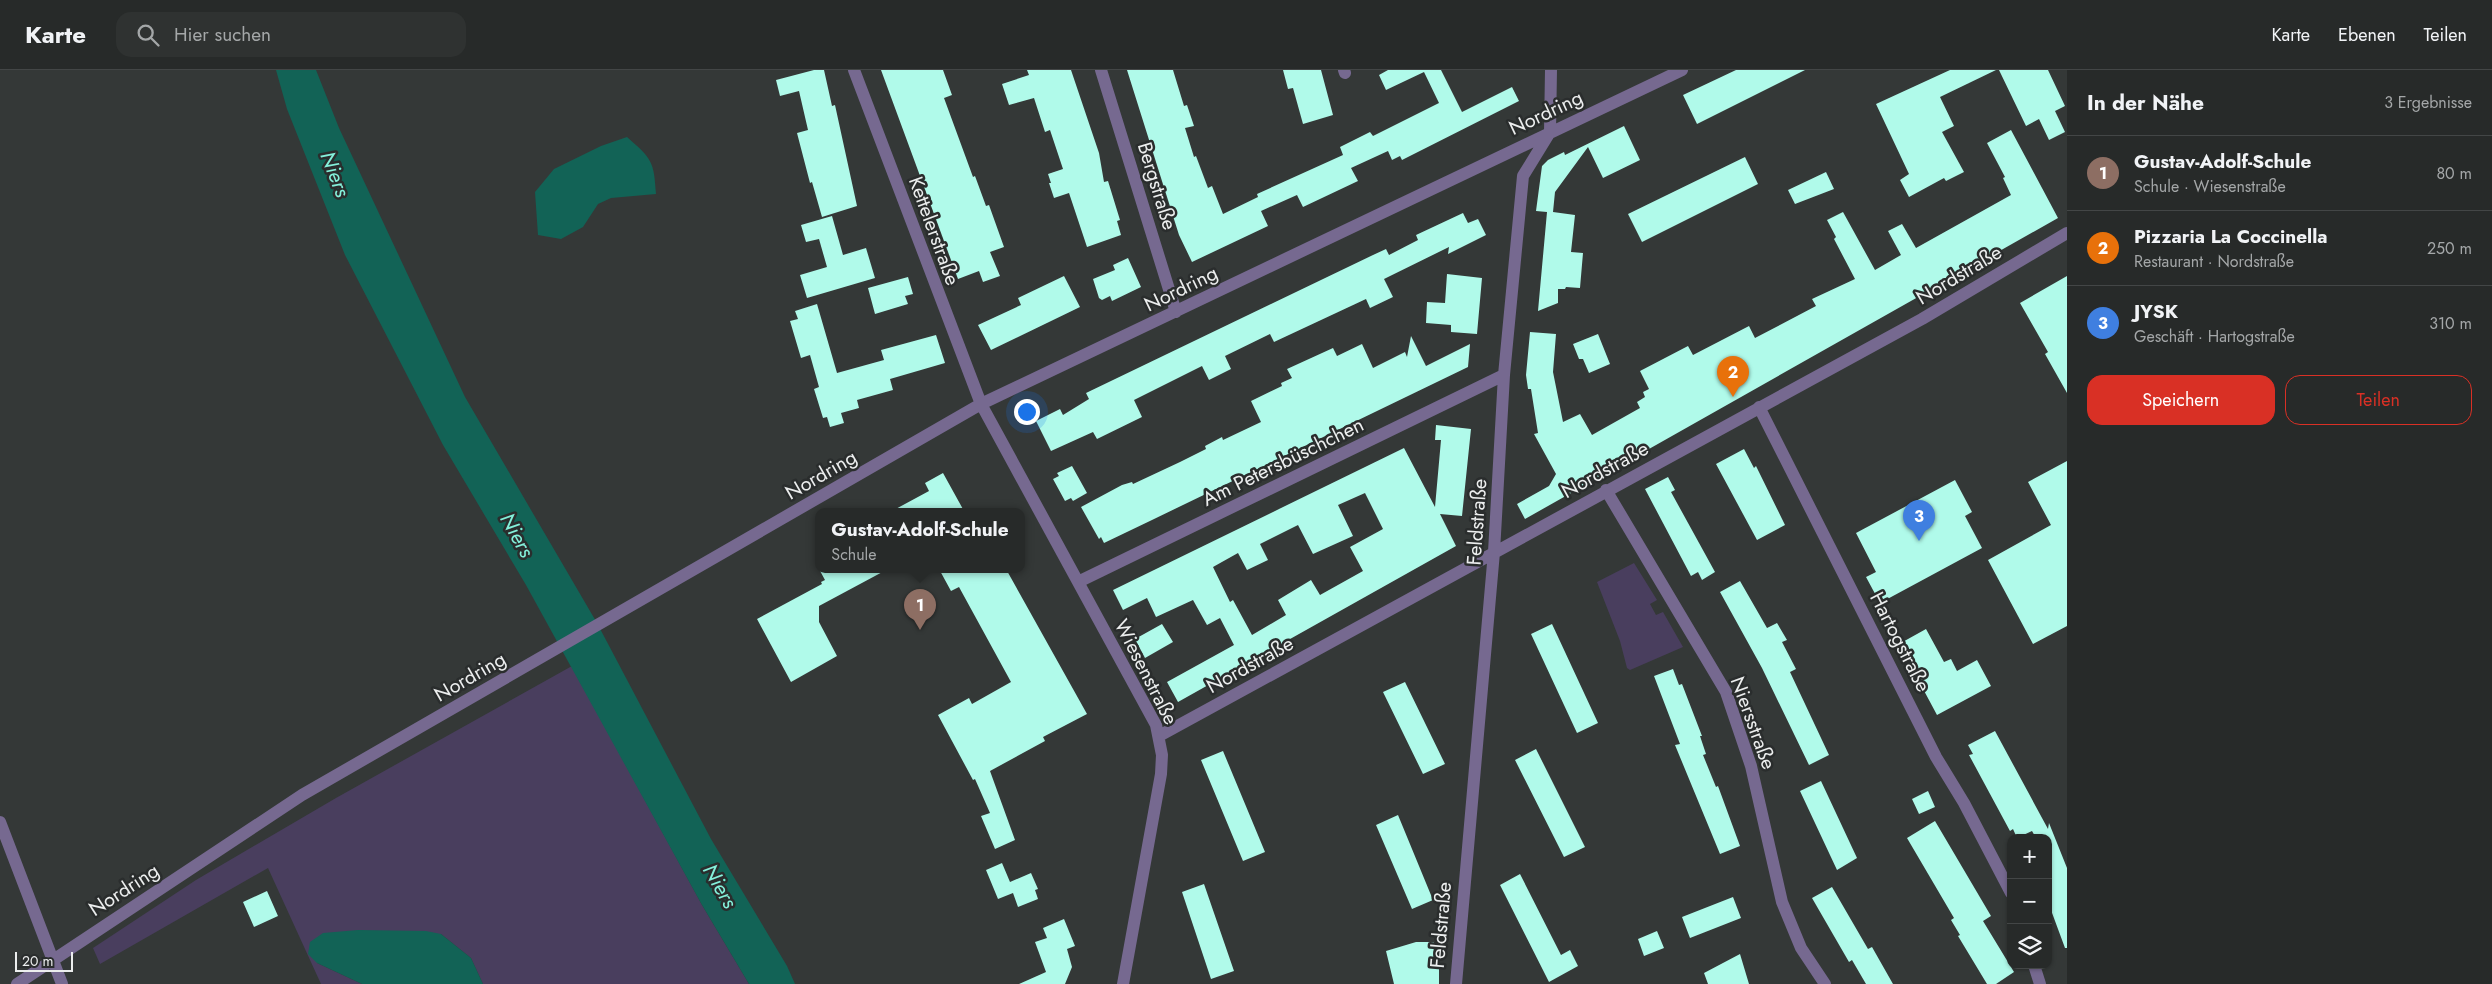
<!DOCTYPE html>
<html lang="de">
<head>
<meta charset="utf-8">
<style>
  body { margin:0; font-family:Jost,sans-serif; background:#2f3231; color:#f1f3f6 }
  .controls { position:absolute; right:15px; bottom:15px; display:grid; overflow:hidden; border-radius:10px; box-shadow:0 1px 4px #0004 }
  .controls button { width:45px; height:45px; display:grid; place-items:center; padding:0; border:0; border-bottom:1px solid #434646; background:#272a29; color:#f1f3f6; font:25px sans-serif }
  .scale { position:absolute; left:15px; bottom:12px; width:58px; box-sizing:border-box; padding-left:5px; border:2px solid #eceeee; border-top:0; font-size:14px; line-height:18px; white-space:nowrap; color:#eceeee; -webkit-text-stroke:4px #2a2d2d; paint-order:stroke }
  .you { position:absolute; left:1026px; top:341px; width:18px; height:18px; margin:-12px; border:4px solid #fff; border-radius:50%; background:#1a73e8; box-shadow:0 0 0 8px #1a73e833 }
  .badge { display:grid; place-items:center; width:32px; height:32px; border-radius:50%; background:#d93025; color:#fff; font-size:16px; font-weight:700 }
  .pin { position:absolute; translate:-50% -41px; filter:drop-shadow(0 1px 2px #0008) }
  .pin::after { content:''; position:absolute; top:26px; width:18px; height:15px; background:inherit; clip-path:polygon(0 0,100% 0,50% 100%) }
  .popup { position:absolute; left:815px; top:438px; width:210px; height:65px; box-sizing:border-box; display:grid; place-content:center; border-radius:10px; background:#272a29; filter:drop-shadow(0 1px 4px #0005); font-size:16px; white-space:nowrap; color:#a4a7a8 }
  .popup b { font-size:19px; color:#f1f3f6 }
  .popup::after { content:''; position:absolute; left:50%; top:100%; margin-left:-10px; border:10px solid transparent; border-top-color:#272a29 }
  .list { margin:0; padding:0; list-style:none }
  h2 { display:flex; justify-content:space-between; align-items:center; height:65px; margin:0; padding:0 20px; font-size:21px }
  h2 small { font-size:16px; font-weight:400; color:#a4a7a8 }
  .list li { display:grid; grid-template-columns:32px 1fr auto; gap:15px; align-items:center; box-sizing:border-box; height:75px; padding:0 20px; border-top:1px solid #434646 }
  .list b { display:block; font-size:19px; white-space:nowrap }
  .list p { margin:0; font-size:16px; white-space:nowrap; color:#a4a7a8 }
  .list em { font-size:16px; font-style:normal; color:#a4a7a8 }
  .actions { display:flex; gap:10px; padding:15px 20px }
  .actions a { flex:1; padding:11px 0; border:1px solid #d93025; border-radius:15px; text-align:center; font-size:18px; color:#d93025 }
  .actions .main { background:#d93025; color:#fff }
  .icon { flex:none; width:28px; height:28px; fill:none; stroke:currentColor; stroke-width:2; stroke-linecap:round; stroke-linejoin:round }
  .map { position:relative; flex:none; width:2067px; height:914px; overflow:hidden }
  header { display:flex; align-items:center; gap:30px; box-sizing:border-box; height:70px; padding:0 25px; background:#272a29; border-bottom:1px solid #434646 }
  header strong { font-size:24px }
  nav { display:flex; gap:28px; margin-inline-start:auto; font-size:18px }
  .search { width:350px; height:45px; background:#2f3231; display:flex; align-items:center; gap:12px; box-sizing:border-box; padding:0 18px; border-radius:15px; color:#a4a7a8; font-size:19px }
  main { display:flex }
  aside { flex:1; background:#272a29 }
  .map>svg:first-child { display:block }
  .green { fill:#493e5e }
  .water { fill:#126356 }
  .building { fill:#b0faea; fill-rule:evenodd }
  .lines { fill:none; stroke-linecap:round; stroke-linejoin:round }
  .minor { stroke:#766990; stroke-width:12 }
  .labels { text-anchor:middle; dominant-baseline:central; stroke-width:5; stroke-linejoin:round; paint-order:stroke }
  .street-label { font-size:20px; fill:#eceeee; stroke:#2a2d2d }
  .water-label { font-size:21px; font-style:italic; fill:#84f1db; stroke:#2a2d2d }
</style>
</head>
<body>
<header>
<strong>Karte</strong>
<div class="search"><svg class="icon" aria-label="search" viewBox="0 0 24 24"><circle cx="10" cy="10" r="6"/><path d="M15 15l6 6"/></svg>Hier suchen</div>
<nav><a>Karte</a><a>Ebenen</a><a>Teilen</a></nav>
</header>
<main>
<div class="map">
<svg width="2067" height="914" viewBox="0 0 2067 914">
  <rect width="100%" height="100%" fill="#343837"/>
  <path class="green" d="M 1634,493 L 1657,530 L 1650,534 L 1656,545 L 1663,542 L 1683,577 L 1630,600 L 1627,598 L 1620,571 L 1597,512 Z
    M 572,596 L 702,835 L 749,914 L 483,914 L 471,888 L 441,864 L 317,893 L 362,914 L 321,914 L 268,798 L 100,894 L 93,878 L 196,810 L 336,728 Z"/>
  <path class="water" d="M 276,0 L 316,0 L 339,58 L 465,327 L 597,553 L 711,769 L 787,896 L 795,914 L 749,914 L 702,835 L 526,515 L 443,375 L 345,185 L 287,39 Z
    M 627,67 C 652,89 654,91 656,124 L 611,128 L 598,134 L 583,157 L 561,169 L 538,165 L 535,122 L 554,99 L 601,76 Z
    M 358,860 L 426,861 L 441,864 L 471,888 L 483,914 L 362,914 L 317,893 L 308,884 L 310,872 L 323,863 Z"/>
  <path class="building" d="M 814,0 L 824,0 L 832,36 L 835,35 L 857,136 L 822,147 L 812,112 L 810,113 L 797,63 L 808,60 L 799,21 L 780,26 L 776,10 Z
    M 881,0 L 943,0 L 952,25 L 944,28 L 973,107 L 975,106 L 986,136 L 989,135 L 1004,177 L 990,182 L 1000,206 L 983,212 L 979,201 L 958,209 Z
    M 1027,0 L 1071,0 L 1099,83 L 1104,112 L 1108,111 L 1120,150 L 1117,151 L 1121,165 L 1087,177 L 1069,123 L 1054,128 L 1049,113 L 1051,113 L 1048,104 L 1063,99 L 1050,60 L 1045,62 L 1034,28 L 1009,35 L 1002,14 L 1029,5 Z
    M 1127,0 L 1173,0 L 1184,36 L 1187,35 L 1194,56 L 1185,58 L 1194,87 L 1196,86 L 1208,118 L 1212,116 L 1223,144 L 1258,127 L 1257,124 L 1343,85 L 1340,77 L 1370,62 L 1373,66 L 1439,33 L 1424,2 L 1386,20 L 1379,5 L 1388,0 L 1441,0 L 1462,42 L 1512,17 L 1519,31 L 1402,90 L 1400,86 L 1392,90 L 1388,81 L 1351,98 L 1358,111 L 1303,137 L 1297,125 L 1261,141 L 1268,156 L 1192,192 L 1179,165 Z
    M 1283,0 L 1321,0 L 1333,45 L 1303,54 L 1293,18 L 1288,19 Z
    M 1736,0 L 1805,0 L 1697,54 L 1683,25 Z
    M 1950,0 L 1996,0 L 1940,27 L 1954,56 L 1942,62 L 1964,102 L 1946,111 L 1944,108 L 1909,127 L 1900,110 L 1909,104 L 1876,34 Z
    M 1999,0 L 2048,0 L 2065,36 L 2055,41 L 2065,62 L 2049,70 L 2039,49 L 2026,56 Z
    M 1624,56 L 1640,90 L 1603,108 L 1588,77 L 1555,122 L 1553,142 L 1575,145 L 1571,182 L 1583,183 L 1580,218 L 1566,217 L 1565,219 L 1558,219 L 1558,233 L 1538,241 L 1547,142 L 1536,141 L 1542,96 L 1548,90 L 1564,82 L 1565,85 Z
    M 2011,60 L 2058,148 L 1525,449 L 1517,434 L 1549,416 L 1556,404 L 1534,364 L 1538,363 L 1531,319 L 1528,319 L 1526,305 L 1530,262 L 1556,264 L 1553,302 L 1563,352 L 1580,344 L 1592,365 L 1640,338 L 1637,332 L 1645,327 L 1643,322 L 1649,319 L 1640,301 L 1688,276 L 1693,285 L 1749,256 L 1755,268 L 1816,236 L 1812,229 L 1855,209 L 1834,169 L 1836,167 L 1827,150 L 1843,142 L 1875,200 L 1901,185 L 1888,161 L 1902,154 L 1916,178 L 2011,125 L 2003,108 L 2005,107 L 1987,73 Z
    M 1745,87 L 1758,114 L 1642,172 L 1628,144 Z
    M 1826,102 L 1834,119 L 1795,134 L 1788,120 Z
    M 1463,143 L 1468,153 L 1478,149 L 1486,165 L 1448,184 L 1449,177 L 1384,209 L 1393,227 L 1370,238 L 1366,229 L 1274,272 L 1270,264 L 1225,286 L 1231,299 L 1209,310 L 1202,296 L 1134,330 L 1142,347 L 1097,369 L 1093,362 L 1051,381 L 1036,351 L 1060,339 L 1063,345 L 1089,329 L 1086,323 L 1373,185 L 1386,179 L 1389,185 L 1418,170 L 1416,165 Z
    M 832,146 L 843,185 L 866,178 L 875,208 L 807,228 L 800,205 L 827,197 L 819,169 L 806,172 L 801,155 Z
    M 1128,188 L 1141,217 L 1112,231 L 1110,226 L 1102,230 L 1099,228 L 1093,209 L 1115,200 L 1113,195 Z
    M 1447,204 L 1482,208 L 1477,264 L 1451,262 L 1451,255 L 1426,253 L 1427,232 L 1445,233 Z
    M 1064,206 L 1080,237 L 991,280 L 978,255 L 1021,235 L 1018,228 Z
    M 2067,206 L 2067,323 L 2045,284 L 2048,282 L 2020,233 Z
    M 908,207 L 913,224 L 905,226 L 908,234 L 875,244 L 868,218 Z
    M 817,234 L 837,303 L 884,290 L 881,280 L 936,265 L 945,293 L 890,309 L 893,320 L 857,330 L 859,338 L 841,343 L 844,353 L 830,357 L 827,347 L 823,348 L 814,319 L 819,317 L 810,285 L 801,288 L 790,251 L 798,249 L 795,241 Z
    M 1598,264 L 1610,294 L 1589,303 L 1583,289 L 1579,289 L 1573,274 Z
    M 1411,266 L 1426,296 L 1470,274 L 1468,297 L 1152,450 L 1104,473 L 1101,467 L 1099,469 L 1081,437 L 1122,415 L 1132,412 L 1133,414 L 1180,392 L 1206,379 L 1205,376 L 1222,367 L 1223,370 L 1261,352 L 1251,331 L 1282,316 L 1281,313 L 1292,308 L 1287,299 L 1333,278 L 1337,286 L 1362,274 L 1373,298 L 1405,282 L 1407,287 Z
    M 1436,355 L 1471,359 L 1462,446 L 1440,444 L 1456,476 L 1178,632 L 1167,612 L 1234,575 L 1220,548 L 1207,555 L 1193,530 L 1156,547 L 1147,528 L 1123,540 L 1113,520 L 1404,378 L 1435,437 L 1441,370 L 1435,370 ZM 1365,423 L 1383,459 L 1350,477 L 1363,501 L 1320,525 L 1311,510 L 1278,530 L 1286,545 L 1252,565 L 1233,530 L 1230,532 L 1213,497 L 1238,483 L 1247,500 L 1268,490 L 1260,474 L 1298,455 L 1313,484 L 1353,466 L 1338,435 Z
    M 1744,379 L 1754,398 L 1756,396 L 1785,455 L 1757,470 L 1716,394 Z
    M 2067,391 L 2067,556 L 2033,574 L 1988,490 L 2051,455 L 2028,412 Z
    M 1072,396 L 1087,423 L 1073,431 L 1071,428 L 1065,431 L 1053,409 L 1059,406 L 1057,403 Z
    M 943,403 L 964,441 L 892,441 L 929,421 L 925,413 Z
    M 1668,407 L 1675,420 L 1671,422 L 1715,502 L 1702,510 L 1698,502 L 1691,506 L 1645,419 Z
    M 1955,410 L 1972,442 L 1965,446 L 1982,478 L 1880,533 L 1866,507 L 1876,502 L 1856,463 Z
    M 819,499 L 888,499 L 819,536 L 819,552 L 837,586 L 791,612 L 757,549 L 822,514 L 821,512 L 825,510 Z
    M 939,499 L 1006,499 L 1087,644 L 1043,667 L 1045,671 L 990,701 L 1015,770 L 995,779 L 981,746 L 990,743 L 975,709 L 973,710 L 938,645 L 969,628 L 972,634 L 1011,612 L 959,517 L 951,521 Z
    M 1740,511 L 1767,558 L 1777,553 L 1787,570 L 1782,572 L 1796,599 L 1790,602 L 1829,685 L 1809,695 L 1762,598 L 1720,522 Z
    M 1162,554 L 1173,572 L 1145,588 L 1135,569 Z
    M 1552,554 L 1598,653 L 1577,663 L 1531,564 Z
    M 1926,559 L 1944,592 L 1951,589 L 1957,601 L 1977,590 L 1991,616 L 1937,645 L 1899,574 Z
    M 1673,599 L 1679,615 L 1682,614 L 1702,666 L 1700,666 L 1706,684 L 1703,685 L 1716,717 L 1718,716 L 1740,776 L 1720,784 L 1675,675 L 1680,674 L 1654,606 Z
    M 1405,612 L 1445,694 L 1423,704 L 1383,622 Z
    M 1995,661 L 2048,759 L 2049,753 L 2067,798 L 2067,878 L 2065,878 L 2048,832 L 2048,768 L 2036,768 L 2032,761 L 2017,768 L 2013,759 L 2010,761 L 1969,685 L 1973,684 L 1968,675 Z
    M 1536,679 L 1585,777 L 1564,787 L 1515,690 Z
    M 1223,681 L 1265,782 L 1243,791 L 1201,690 Z
    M 1821,711 L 1857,788 L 1837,800 L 1800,721 Z
    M 1928,721 L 1935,737 L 1919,744 L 1912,729 Z
    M 1398,745 L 1433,830 L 1412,839 L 1376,755 Z
    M 1935,751 L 1991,846 L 1983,851 L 2014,902 L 1996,914 L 1987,914 L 1958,866 L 1960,865 L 1951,850 L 1954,848 L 1907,768 Z
    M 1002,793 L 1010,812 L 1031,803 L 1038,819 L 1035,820 L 1038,829 L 1018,837 L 1013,823 L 998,829 L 986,800 Z
    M 1520,804 L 1561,885 L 1570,880 L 1578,896 L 1549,912 L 1500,815 Z
    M 1204,814 L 1234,901 L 1211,909 L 1182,822 Z
    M 1832,817 L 1868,879 L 1872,877 L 1893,914 L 1866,914 L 1852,890 L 1849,892 L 1812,828 Z
    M 267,821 L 278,846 L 254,857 L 243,832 Z
    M 1733,827 L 1741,848 L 1690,868 L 1682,847 Z
    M 1064,849 L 1075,876 L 1067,879 L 1072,897 L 1065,914 L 1019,914 L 1046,902 L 1035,872 L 1047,868 L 1043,858 Z
    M 1657,861 L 1664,878 L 1644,886 L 1638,869 Z
    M 1416,872 L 1434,872 L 1433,893 L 1439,892 L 1439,914 L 1394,914 L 1386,881 Z
    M 1740,884 L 1749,914 L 1708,914 L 1704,903 Z"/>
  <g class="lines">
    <path class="minor" d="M 854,0 L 981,334 L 1156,655 L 1162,685 L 1161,704 L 1123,914
      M 1101,0 L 1176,242
      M 1344,0 L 1345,3
      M 1759,337 L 1936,687 L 1964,733 L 2011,823
      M 1606,420 L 1726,622 L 1751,696 L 1782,832 L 1801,878 L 1825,914
      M 1078,512 L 1504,305
      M 1159,666 L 1922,249 L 2067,163
      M 0,752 L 62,914
      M 2034,895 L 2040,914
      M 17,914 L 302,725 L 981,334 L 1682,0
      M 1456,914 L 1494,482 L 1504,305 L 1523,106 L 1550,62 L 1551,0"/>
  </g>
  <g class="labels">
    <g class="street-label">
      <text transform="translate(1546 43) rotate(-25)">Nordring</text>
      <text transform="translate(1157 116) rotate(73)">Bergstraße</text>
      <text transform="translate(934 161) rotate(70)">Kettelerstraße</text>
      <text transform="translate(1959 205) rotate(-31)">Nordstraße</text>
      <text transform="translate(1181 219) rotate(-26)">Nordring</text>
      <text transform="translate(1283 392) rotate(-26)">Am Petersbüschchen</text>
      <text transform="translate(1605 400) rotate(-29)">Nordstraße</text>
      <text transform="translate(821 405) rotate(-30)">Nordring</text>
      <text transform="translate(1477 452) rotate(-86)">Feldstraße</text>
      <text transform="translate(1900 572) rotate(63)">Hartogstraße</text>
      <text transform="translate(1250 595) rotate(-29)">Nordstraße</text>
      <text transform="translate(1146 602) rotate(63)">Wiesenstraße</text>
      <text transform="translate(470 607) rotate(-30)">Nordring</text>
      <text transform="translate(1753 653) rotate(70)">Niersstraße</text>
      <text transform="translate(124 820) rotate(-33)">Nordring</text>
      <text transform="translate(1441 855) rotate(-85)">Feldstraße</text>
    </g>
    <g class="water-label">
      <text transform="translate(335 104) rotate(69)">Niers</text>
      <text transform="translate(517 465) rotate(61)">Niers</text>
      <text transform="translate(720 816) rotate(60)">Niers</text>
    </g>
  </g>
</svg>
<div class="controls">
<button>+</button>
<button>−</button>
<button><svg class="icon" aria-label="layers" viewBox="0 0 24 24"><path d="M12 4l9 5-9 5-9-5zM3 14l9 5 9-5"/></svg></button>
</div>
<div class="scale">20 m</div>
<div class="you"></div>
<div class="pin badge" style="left:920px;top:560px;background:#8d6e63">1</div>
<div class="popup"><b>Gustav-Adolf-Schule</b>Schule</div>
<div class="pin badge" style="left:1733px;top:327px;background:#e8710a">2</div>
<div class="pin badge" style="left:1919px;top:471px;background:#3f7fe0">3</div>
</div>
<aside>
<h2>In der Nähe<small>3 Ergebnisse</small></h2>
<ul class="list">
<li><span class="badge" style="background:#8d6e63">1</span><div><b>Gustav-Adolf-Schule</b><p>Schule · Wiesenstraße</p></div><em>80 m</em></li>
<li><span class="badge" style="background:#e8710a">2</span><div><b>Pizzaria La Coccinella</b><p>Restaurant · Nordstraße</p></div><em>250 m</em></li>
<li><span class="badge" style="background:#3f7fe0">3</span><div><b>JYSK</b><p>Geschäft · Hartogstraße</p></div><em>310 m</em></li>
</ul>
<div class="actions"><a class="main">Speichern</a><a>Teilen</a></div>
</aside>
</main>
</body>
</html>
